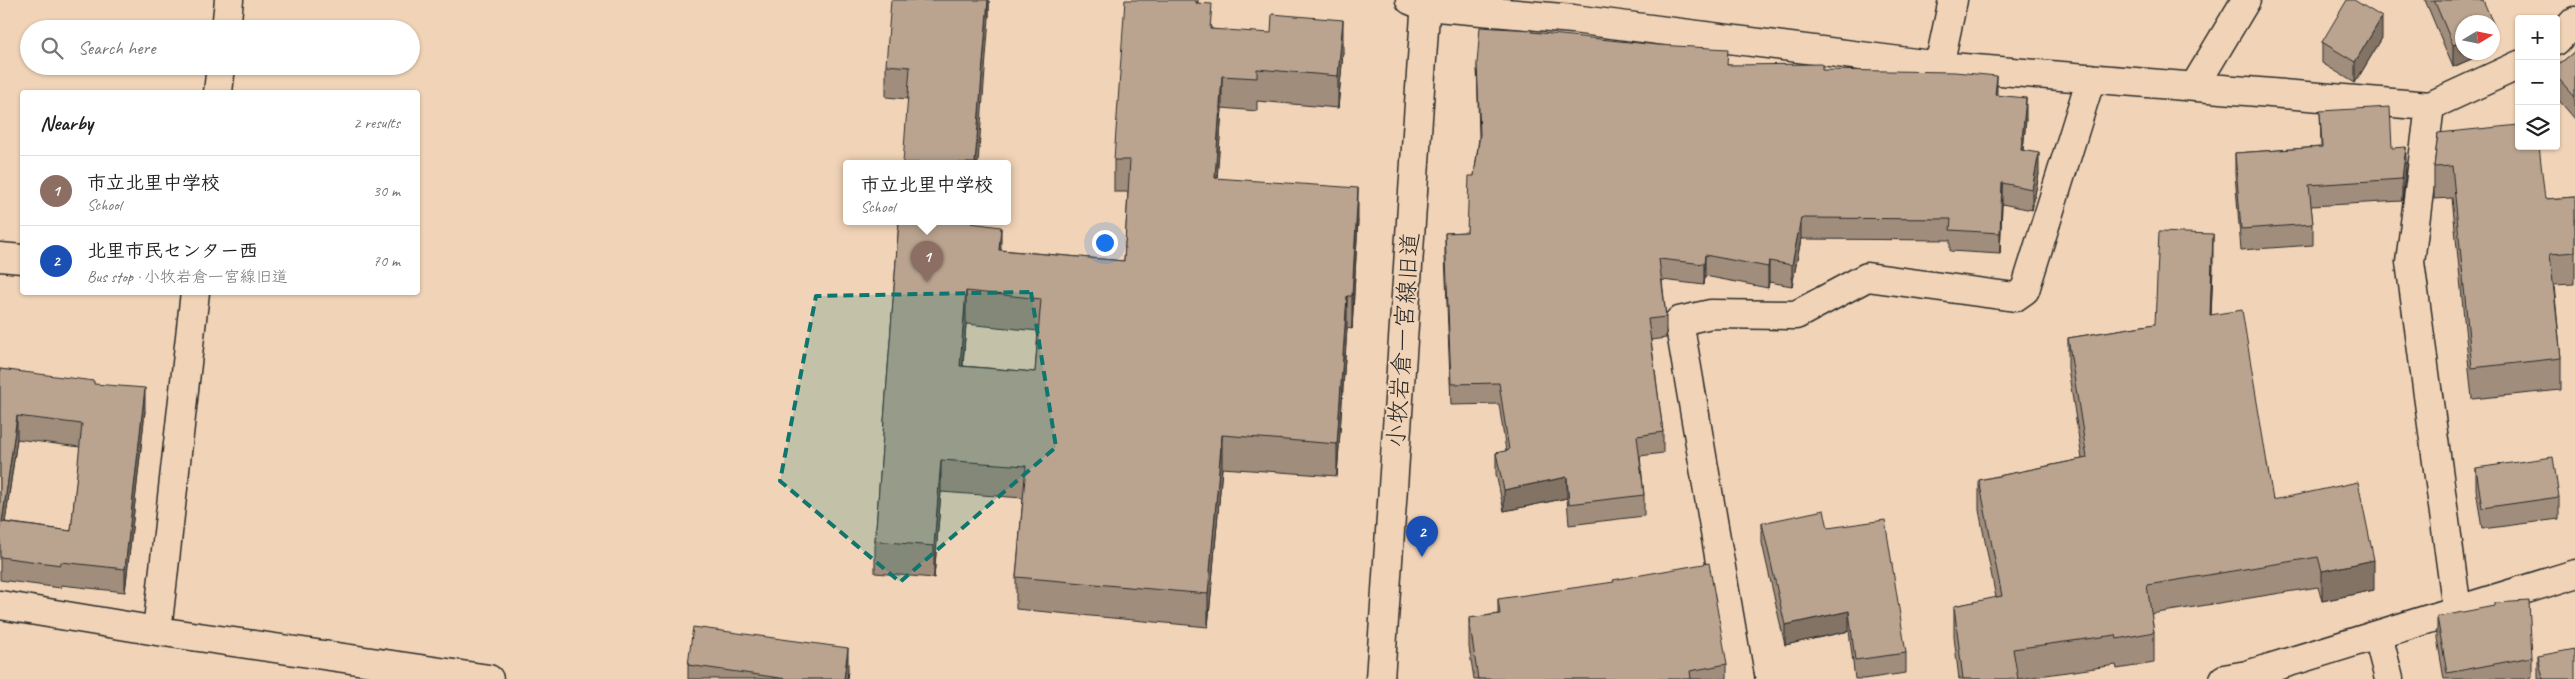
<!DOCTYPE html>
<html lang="en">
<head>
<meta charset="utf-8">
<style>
  body { margin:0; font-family:Caveat,"Klee One",sans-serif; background:#f2f2f2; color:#222 }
  .controls { position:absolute; right:15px; top:15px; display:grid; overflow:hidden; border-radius:5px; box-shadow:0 1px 4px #0004 }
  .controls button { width:45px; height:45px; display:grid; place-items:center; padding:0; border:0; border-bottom:1px solid #e0e0e0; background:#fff; color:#222; font:25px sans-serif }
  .compass { position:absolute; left:2455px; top:15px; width:45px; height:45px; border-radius:50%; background:#fff; box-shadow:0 1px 4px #0004; rotate:80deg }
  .you { position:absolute; left:1104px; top:242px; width:18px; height:18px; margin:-12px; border:4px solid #fff; border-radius:50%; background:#1a73e8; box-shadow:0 0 0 8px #1a73e833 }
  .badge { display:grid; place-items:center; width:32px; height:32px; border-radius:50%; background:#d1495b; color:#fff; font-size:16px; font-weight:700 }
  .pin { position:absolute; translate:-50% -41px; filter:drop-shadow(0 1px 2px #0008) }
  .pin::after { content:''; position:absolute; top:26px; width:18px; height:15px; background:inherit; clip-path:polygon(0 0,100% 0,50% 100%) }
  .popup { position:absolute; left:843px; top:160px; width:168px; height:65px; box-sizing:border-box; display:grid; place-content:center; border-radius:5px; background:#fff; filter:drop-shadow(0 1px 4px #0005); font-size:16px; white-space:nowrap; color:#767676 }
  .popup b { font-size:19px; color:#222 }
  .popup::after { content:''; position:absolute; left:50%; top:100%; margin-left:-10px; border:10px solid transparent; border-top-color:#fff }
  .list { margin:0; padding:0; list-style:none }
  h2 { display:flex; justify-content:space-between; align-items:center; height:65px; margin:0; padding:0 20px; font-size:21px }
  h2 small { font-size:16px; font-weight:400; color:#767676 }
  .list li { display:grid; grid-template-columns:32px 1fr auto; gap:15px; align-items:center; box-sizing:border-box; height:70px; padding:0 20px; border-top:1px solid #e0e0e0 }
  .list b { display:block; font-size:19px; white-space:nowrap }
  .list p { margin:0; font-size:16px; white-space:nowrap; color:#767676 }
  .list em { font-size:16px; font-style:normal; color:#767676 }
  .icon { flex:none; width:28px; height:28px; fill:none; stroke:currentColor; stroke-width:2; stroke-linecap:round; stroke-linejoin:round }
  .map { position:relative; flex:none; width:2575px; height:679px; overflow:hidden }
  .search { position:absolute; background:#fff; box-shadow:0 1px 4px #0004; left:20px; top:20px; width:400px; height:55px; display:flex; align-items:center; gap:12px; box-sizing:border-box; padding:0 18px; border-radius:28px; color:#767676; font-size:19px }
  .panel { position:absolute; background:#fff; box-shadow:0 1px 4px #0004; left:20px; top:90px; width:400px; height:205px; border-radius:5px }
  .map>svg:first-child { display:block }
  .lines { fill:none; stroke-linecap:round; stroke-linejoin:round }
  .street-casing { stroke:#2b2b2b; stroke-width:31 }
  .secondary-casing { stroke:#2b2b2b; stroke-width:31 }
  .street { stroke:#f1d4b7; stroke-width:28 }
  .secondary { stroke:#f1d4b7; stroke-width:28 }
  .wall { fill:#a08d7c; stroke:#2b2b2b; fill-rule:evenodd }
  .shaded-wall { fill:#827365; stroke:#2b2b2b }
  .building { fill:#baa490; stroke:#2b2b2b; fill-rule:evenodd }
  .marked { fill:#0f766e; fill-opacity:0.2; stroke:#0f766e; stroke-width:4; stroke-dasharray:10 6; stroke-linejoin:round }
  .labels { text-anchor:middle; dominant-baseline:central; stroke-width:4; stroke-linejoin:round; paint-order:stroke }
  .street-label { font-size:24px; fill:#2b2b2b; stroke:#f1d4b7 }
</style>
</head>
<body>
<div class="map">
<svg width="2575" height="679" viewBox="0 0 2575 679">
  <rect width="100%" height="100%" fill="#f1d4b7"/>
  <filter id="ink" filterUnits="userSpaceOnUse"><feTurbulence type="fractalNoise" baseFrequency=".02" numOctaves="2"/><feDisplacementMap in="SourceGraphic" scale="10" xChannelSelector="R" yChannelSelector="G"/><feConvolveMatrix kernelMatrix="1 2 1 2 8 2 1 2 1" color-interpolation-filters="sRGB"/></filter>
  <g filter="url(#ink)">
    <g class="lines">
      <g class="street-casing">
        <path id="street" d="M 1410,0 L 1425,6 L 1573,19 L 1939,66 L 2430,106 L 2519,65
          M 226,29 L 229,0
          M 2556,41 L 2575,21
          M 1939,66 L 1953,0
          M 2194,87 L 2246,0
          M 218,92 L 221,66
          M 2430,106 L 2410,262 L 2457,610
          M 0,257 L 22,259
          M 0,605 L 157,631 L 489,679
          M 157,631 L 195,292
          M 2378,635 L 2389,679
          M 1740,679 L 1679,321 L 1711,314 L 1796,315 L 1867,277 L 2015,297 L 2025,290 L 2091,78
          M 2224,679 L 2247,675 L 2575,574"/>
      </g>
      <g class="secondary-casing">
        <path id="secondary" d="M 1380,679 L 1426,0"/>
      </g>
      <use href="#street" class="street"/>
      <use href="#secondary" class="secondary"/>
    </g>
    <path class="wall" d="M 989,0 L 989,18 L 908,99 L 886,97 L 886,65 Z
      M 1198,0 L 1198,3 L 1212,29 L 1343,53 L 1338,108 L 1257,101 L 1257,111 L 1222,108 L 1217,178 L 1358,220 L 1352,329 L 1347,328 L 1337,476 L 1222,468 L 1208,627 L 1016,609 L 1016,577 L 1023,498 L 941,492 L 934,578 L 875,573 L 875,541 L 899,221 L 974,221 L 973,224 L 1001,250 L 1124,261 L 1128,192 L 1114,192 L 1114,160 ZM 966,324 L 1038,331 L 1035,372 L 963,366 Z
      M 2425,0 L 2483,0 L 2495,49 L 2453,67 Z
      M 1532,32 L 1728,65 L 1822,70 L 1997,95 L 2026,119 L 2023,151 L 2039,174 L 2032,210 L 2002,204 L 2000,254 L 1950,251 L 1950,240 L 1801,239 L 1792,286 L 1769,282 L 1768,288 L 1705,276 L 1704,285 L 1662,280 L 1666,317 L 1666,338 L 1651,340 L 1663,432 L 1663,453 L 1640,456 L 1644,495 L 1644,516 L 1569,525 L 1567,498 L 1504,511 L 1496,474 L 1496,453 L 1506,451 L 1499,404 L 1451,405 L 1445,254 L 1445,233 L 1467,232 L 1474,176 L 1479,138 L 1477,64 Z
      M 2382,38 L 2355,83 L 2322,63 L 2322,42 Z
      M 2575,51 L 2575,119 L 2556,97 L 2556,67 Z
      M 2320,111 L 2392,148 L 2406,168 L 2402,201 L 2311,206 L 2313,224 L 2313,245 L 2241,250 L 2235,174 L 2235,153 L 2321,147 Z
      M 2438,133 L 2545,199 L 2575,197 L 2575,284 L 2554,285 L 2561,358 L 2561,390 L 2472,399 L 2452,198 L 2434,199 L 2434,167 Z
      M 2213,264 L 2211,315 L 2273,500 L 2374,590 L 2322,601 L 2318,587 L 2151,614 L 2154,632 L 2154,663 L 2117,669 L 2116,665 L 2018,679 L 1959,679 L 1954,637 L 1954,606 L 1996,598 L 1979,510 L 1979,480 L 2082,459 L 2068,368 L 2068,338 L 2155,324 Z
      M 0,369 L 94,384 L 145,411 L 125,592 L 61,585 L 61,588 L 0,580 ZM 17,439 L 80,447 L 71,531 L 5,522 Z
      M 2476,468 L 2559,497 L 2559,519 L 2482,529 L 2476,489 Z
      M 1762,523 L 1828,528 L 1906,653 L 1906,673 L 1864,679 L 1855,679 L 1849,631 L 1785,645 L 1762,543 Z
      M 1498,599 L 1727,664 L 1727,679 L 1474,679 L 1469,647 L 1469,618 L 1498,614 Z
      M 2437,617 L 2532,657 L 2532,678 L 2526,679 L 2444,679 L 2437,638 Z
      M 2538,656 L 2575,679 L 2538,679 Z
      M 688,665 L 848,670 L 847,679 L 688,679 Z"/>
    <path class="shaded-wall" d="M 988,0 L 989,0 L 989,18 L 978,163 L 975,163 Z
      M 2382,17 L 2382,38 L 2355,83 L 2355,62 Z
      M 1343,20 L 1343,53 L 1338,108 L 1338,76 Z
      M 2495,28 L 2495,49 L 2492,50 L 2492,29 Z
      M 2462,42 L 2462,52 L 2487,52 L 2453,67 L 2453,45 Z
      M 1222,76 L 1222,108 L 1215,210 L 1215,178 Z
      M 1997,76 L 1997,97 L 1995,95 Z
      M 2026,98 L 2026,119 L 2021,171 L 2021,150 Z
      M 2406,147 L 2406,168 L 2402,201 L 2402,179 Z
      M 2039,153 L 2039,174 L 2032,210 L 2032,189 Z
      M 2002,183 L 2002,204 L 2000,254 L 2000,233 Z
      M 1358,188 L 1358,220 L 1352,329 L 1352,296 Z
      M 1801,218 L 1801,239 L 1792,286 L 1792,265 Z
      M 1001,227 L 1001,259 L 999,250 Z
      M 2213,234 L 2213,264 L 2210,345 L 2210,315 Z
      M 1705,255 L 1705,276 L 1704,285 L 1704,264 Z
      M 1769,261 L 1769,282 L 1768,288 L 1768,267 Z
      M 966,291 L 966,324 L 960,398 L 960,366 Z
      M 1347,296 L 1347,328 L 1337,476 L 1337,444 Z
      M 145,388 L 145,411 L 125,592 L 125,569 Z
      M 17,416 L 17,439 L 2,544 L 2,522 Z
      M 1222,435 L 1222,468 L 1208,627 L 1208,594 Z
      M 941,460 L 941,492 L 934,578 L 934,546 Z
      M 1567,477 L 1567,498 L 1504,511 L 1504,490 Z
      M 2374,560 L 2374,590 L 2322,601 L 2322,571 Z
      M 1849,611 L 1849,631 L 1785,645 L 1785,625 Z
      M 848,648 L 848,670 L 847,679 L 844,679 Z"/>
    <path class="building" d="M 891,0 L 988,0 L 975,163 L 903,163 L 910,67 L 886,65 Z
      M 1125,0 L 1196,0 L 1196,3 L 1212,4 L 1210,29 L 1271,33 L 1272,14 L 1343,20 L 1338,76 L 1257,69 L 1257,78 L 1222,76 L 1215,178 L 1358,188 L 1352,296 L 1347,296 L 1337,444 L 1222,435 L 1208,594 L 1016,577 L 1026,466 L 941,460 L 934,546 L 875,541 L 899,221 L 971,221 L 971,223 L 1001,227 L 999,250 L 1124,261 L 1130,160 L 1114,160 ZM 966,291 L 1041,299 L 1035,372 L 960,366 Z
      M 2347,0 L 2354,0 L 2382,17 L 2355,62 L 2322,42 Z
      M 2434,0 L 2483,0 L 2495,28 L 2492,29 L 2492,22 L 2462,22 L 2462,42 L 2453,45 Z
      M 1480,27 L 1532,30 L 1532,32 L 1658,45 L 1728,49 L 1727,65 L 1822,64 L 1822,70 L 1955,72 L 1997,76 L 1995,95 L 2026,98 L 2021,150 L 2039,153 L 2032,189 L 2002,183 L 2000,233 L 1950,230 L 1951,219 L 1801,218 L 1792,265 L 1769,261 L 1768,267 L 1705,255 L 1704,264 L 1659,259 L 1666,317 L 1648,319 L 1663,432 L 1637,436 L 1644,495 L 1569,504 L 1567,477 L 1504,490 L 1496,453 L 1509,450 L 1499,383 L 1451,384 L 1445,233 L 1467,232 L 1469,176 L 1474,176 L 1480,134 L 1477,64 Z
      M 2575,51 L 2575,97 L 2556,76 L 2556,67 Z
      M 2390,107 L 2392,148 L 2406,147 L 2402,179 L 2309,185 L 2313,224 L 2241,229 L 2235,153 L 2322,147 L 2320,111 Z
      M 2519,125 L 2519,146 L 2539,146 L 2545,199 L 2575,197 L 2575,252 L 2550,254 L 2561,358 L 2472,368 L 2452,166 L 2434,167 L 2438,133 Z
      M 2159,232 L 2213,234 L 2210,315 L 2242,310 L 2273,500 L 2358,482 L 2374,560 L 2322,571 L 2318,557 L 2147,585 L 2154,632 L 2117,639 L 2116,635 L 2013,649 L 2018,679 L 1963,679 L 1954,606 L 2002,596 L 1979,480 L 2087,458 L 2068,338 L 2155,324 Z
      M 0,369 L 94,381 L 94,384 L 145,388 L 125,569 L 61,562 L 61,565 L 0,557 ZM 17,416 L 82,424 L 71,531 L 2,522 Z
      M 2553,457 L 2559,497 L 2482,508 L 2476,468 Z
      M 1824,510 L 1828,528 L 1885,520 L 1906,653 L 1855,660 L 1849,611 L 1785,625 L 1762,523 Z
      M 1709,563 L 1727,664 L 1690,671 L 1691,679 L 1478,679 L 1469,618 L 1500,614 L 1498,599 L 1614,582 L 1613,580 Z
      M 2529,601 L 2532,657 L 2447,673 L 2437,617 L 2494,606 L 2494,603 Z
      M 693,627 L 848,648 L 844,679 L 787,679 L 688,665 Z
      M 2575,649 L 2575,679 L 2543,679 L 2538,656 Z"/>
  </g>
  <path class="marked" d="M 1031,292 L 1056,447 L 900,582 L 780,481 L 816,296 Z"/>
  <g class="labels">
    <g class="street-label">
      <text transform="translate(1403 340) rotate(-86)">小牧岩倉一宮線旧道</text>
    </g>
  </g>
</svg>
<div class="controls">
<button>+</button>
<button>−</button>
<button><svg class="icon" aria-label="layers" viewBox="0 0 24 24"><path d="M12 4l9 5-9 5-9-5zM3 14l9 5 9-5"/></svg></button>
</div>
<svg class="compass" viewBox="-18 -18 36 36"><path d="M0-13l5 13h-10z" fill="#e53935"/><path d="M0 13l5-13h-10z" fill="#767676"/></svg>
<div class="you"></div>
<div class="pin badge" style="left:927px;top:282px;background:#8d6e63">1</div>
<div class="popup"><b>市立北里中学校</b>School</div>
<div class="pin badge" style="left:1422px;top:557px;background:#1a4fb4">2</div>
<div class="search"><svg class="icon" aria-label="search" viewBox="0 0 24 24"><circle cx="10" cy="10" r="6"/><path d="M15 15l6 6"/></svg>Search here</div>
<section class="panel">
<h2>Nearby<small>2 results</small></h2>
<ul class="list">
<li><span class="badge" style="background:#8d6e63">1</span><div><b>市立北里中学校</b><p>School</p></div><em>30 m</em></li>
<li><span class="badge" style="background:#1a4fb4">2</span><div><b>北里市民センター西</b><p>Bus stop · 小牧岩倉一宮線旧道</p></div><em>70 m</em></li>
</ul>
</section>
</div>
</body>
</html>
